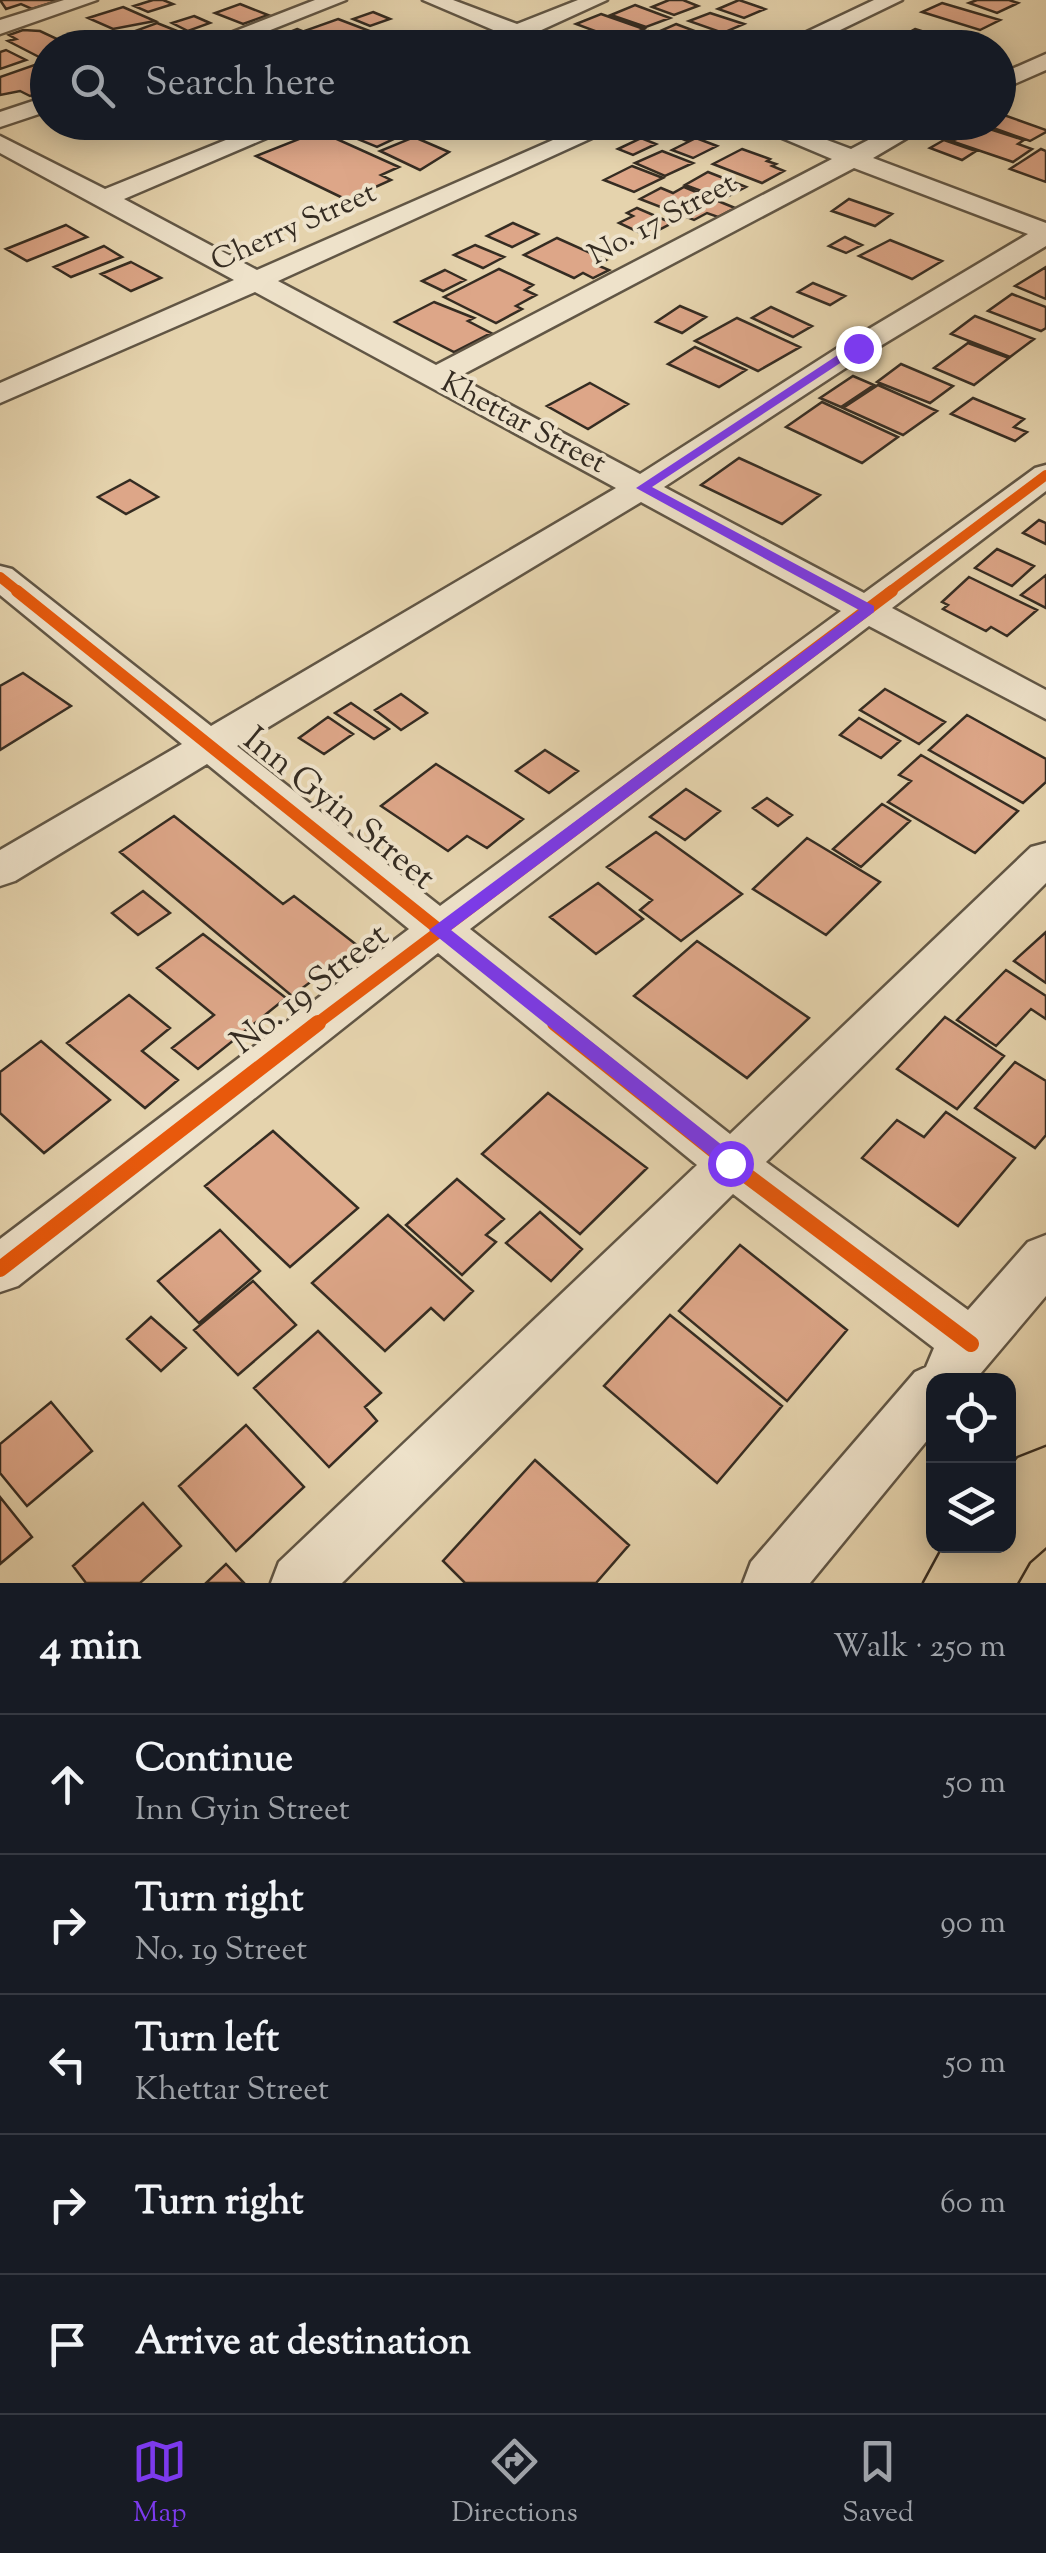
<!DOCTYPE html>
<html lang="en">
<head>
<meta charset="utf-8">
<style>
  body { margin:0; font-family:"Sorts Mill Goudy",serif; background:#242831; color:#f1f3f6 }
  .controls { position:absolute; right:30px; bottom:30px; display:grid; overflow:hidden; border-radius:20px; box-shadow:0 5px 25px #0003 }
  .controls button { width:90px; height:90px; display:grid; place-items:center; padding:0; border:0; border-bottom:2px solid #363941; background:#171b24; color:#f1f3f6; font:50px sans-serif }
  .stop { position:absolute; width:30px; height:30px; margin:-22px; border:8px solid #7c3aed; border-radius:50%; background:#fff }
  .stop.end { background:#7c3aed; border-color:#fff; box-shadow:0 2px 10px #0008 }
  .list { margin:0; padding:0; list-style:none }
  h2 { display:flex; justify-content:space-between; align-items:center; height:130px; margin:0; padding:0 40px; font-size:42px }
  h2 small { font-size:32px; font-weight:400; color:#9ea1a6 }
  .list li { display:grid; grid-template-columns:65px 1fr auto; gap:30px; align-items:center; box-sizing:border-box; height:140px; padding:0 40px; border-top:2px solid #363941 }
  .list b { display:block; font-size:38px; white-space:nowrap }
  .list p { margin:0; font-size:32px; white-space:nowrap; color:#9ea1a6 }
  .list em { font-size:32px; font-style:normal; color:#9ea1a6 }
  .icon { flex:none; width:55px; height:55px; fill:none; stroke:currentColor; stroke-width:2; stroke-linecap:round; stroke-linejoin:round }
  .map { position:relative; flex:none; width:1046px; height:1583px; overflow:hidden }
  .search { position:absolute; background:#171b24; box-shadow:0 5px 25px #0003; left:30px; right:30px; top:30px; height:110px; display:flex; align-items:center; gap:25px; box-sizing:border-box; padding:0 35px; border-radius:55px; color:#9ea1a6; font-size:38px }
  .sheet { height:830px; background:#171b24 }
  nav { display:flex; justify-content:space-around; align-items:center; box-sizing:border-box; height:140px; border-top:2px solid #363941; background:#171b24; font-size:28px; color:#9ea1a6 }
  nav a { display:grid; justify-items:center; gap:5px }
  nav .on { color:#7c3aed }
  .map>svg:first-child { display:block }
  .building { fill:#dda688; stroke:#352c22; stroke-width:2.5 }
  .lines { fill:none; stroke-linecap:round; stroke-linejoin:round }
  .street-casing { stroke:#615645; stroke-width:5 }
  .primary-casing { stroke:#352c22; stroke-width:5 }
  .street { fill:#eee2ca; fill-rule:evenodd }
  .primary { fill:#e5d3ad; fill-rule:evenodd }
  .cycleway-far2-casing { stroke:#eee2ca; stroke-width:15 }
  .cycleway-far1-casing { stroke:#eee2ca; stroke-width:19 }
  .cycleway-casing { stroke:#eee2ca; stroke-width:22 }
  .cycleway-far2 { stroke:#e8590c; stroke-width:10 }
  .cycleway-far1 { stroke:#e8590c; stroke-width:12 }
  .cycleway { stroke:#e8590c; stroke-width:16 }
  .route { fill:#7c3aed }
  .labels { text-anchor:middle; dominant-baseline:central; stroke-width:8; stroke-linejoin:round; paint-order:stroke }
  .far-street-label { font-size:30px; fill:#352c22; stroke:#eee2ca }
  .street-label { font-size:35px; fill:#352c22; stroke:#eee2ca }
</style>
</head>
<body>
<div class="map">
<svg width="1046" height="1583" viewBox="0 0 1046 1583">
  <rect width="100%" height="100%" fill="#e5d3ad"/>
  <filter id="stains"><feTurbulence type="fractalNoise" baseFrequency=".002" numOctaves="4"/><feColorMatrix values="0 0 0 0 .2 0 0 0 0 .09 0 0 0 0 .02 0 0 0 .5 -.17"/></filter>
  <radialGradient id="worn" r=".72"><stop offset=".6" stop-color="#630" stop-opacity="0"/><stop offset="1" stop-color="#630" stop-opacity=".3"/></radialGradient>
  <path class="building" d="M 0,0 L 54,0 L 57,1 L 32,9 L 21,4 L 6,9 Z
    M 153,0 L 163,0 L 173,4 L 148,12 L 134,6 Z
    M 669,0 L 683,0 L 698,6 L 674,15 L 652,7 Z
    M 739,0 L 765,9 L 744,18 L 718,9 Z
    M 977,0 L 1009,0 L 1018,3 L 997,13 L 969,3 Z
    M 942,3 L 1000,20 L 980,30 L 922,12 Z
    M 240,4 L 268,15 L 243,24 L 215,13 Z
    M 635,5 L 670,18 L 646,27 L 611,15 Z
    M 123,7 L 155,21 L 113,29 L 88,18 Z
    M 373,12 L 390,19 L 370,26 L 353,19 Z
    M 710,13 L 744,24 L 723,33 L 689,21 Z
    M 601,14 L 644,29 L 619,40 L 576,24 Z
    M 194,16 L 210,23 L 188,31 L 172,23 Z
    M 338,19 L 367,30 L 335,42 L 307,30 Z
    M 157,23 L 182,33 L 147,45 L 124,35 Z
    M 676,24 L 708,36 L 690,44 L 658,32 Z
    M 297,29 L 344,48 L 249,48 Z
    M 915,29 L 941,37 L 924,46 L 897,39 Z
    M 23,30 L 40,31 L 70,45 L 48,48 L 48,58 L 43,59 L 8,41 L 16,39 L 9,35 Z
    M 648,31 L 675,41 L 660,48 L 622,43 Z
    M 442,33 L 461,40 L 442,48 L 414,44 Z
    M 118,35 L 142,47 L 112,48 L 99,41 Z
    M 6,50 L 26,60 L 0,69 L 0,52 Z
    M 43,62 L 48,64 L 48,83 L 43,85 L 48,90 L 30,96 L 20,91 L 0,95 L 0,77 Z
    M 1001,114 L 1046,130 L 1046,132 L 1030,141 L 982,124 L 998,122 Z
    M 333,122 L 364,126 L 430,122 L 377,147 L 326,126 Z
    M 673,122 L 683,122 L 707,132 L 687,141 L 658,129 Z
    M 974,124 L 1024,140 L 1018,144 L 1032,149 L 1013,162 L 951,141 L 976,132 L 966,129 Z
    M 319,131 L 399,167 L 381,175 L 391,180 L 347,200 L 256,156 Z
    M 414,137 L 449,152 L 420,170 L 380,151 Z
    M 641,138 L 656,144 L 633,155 L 618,149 Z
    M 696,138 L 717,146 L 693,158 L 672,150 Z
    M 944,140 L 976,151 L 962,160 L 930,148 Z
    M 742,149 L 770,159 L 767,161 L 776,164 L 772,166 L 784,171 L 762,183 L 713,164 Z
    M 1041,149 L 1046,151 L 1046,182 L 1010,169 Z
    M 662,151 L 693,163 L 665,176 L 635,163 Z
    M 632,166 L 663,178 L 634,192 L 604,180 Z
    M 708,172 L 746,187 L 723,199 L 685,185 Z
    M 684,187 L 735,208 L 718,217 L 707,213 L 694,220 L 640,199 L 661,188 L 673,193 Z
    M 849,199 L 892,214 L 875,226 L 832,211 Z
    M 637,208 L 672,223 L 647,236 L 619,223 L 633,216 L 627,213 Z
    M 513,223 L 538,234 L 512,247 L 487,236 Z
    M 66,225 L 87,237 L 27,261 L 6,249 Z
    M 845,237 L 862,245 L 846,253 L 829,246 Z
    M 557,238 L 606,260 L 597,265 L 609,270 L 593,278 L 583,273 L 574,278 L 524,255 Z
    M 890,240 L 942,261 L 912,279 L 859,256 Z
    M 475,245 L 504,257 L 483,268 L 454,255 Z
    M 104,246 L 122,257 L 71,277 L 54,267 Z
    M 131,262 L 161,278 L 131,291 L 101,274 Z
    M 1046,267 L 1046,299 L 1015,286 Z
    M 499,269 L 533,285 L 525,290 L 536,295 L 516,306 L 522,309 L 496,323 L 444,297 Z
    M 445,270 L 465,280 L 443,291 L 422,281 Z
    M 813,283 L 845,296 L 830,305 L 798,292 Z
    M 1012,294 L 1046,307 L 1046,328 L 1041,331 L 988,311 Z
    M 434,302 L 474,318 L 468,321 L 491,333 L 454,352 L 395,322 Z
    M 680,306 L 706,317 L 682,333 L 656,322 Z
    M 771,307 L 812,326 L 793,337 L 752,318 Z
    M 975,316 L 1034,339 L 1010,357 L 951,334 Z
    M 737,318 L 800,347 L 758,371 L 695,341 Z
    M 968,343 L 1009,358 L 974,385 L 934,368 Z
    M 695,347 L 746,370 L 719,387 L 668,364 Z
    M 901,364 L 953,386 L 930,403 L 877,382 Z
    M 853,376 L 874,385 L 841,407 L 820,398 Z
    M 590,383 L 628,404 L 588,429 L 547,406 Z
    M 878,385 L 937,411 L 903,435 L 843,408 Z
    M 973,398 L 1024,419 L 1014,427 L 1027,432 L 1015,441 L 951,414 Z
    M 822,402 L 898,437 L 862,463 L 786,427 Z
    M 739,458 L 820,495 L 782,524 L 701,485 Z
    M 130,480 L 158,497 L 126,514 L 98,497 Z
    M 1039,520 L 1046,523 L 1046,544 L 1023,533 Z
    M 997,549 L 1034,566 L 1012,586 L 975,568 Z
    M 1046,575 L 1046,608 L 1021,595 Z
    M 969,577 L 1037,610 L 1007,636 L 991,627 L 986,631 L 943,609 L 948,605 L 942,602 Z
    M 23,673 L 71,706 L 0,750 L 0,686 Z
    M 885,689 L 945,722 L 919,744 L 860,710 Z
    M 401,694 L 427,713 L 401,730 L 375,710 Z
    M 351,703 L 389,729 L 374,739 L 335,713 Z
    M 967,715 L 1046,759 L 1046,782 L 1023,803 L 929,750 Z
    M 328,717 L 353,734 L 324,754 L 299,738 Z
    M 859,718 L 900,741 L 881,758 L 840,735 Z
    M 545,750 L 578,771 L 549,793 L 516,771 Z
    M 921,755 L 1018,811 L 975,853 L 888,802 L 911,781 L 899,775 Z
    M 436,764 L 523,819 L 487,848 L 467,836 L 448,851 L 381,806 Z
    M 686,789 L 720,811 L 685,840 L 650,817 Z
    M 767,798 L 792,815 L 778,826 L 753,808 Z
    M 882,804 L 910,821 L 861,867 L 833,849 Z
    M 174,816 L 283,904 L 294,896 L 358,946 L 292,996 L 120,852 Z
    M 656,832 L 742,894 L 681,941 L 640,910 L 652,900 L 607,867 Z
    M 807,838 L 880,882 L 826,935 L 753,889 Z
    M 598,883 L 643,919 L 596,954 L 550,917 Z
    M 143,891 L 170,913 L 138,935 L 112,913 Z
    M 1046,932 L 1046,983 L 1014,961 Z
    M 203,934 L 286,998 L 198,1069 L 172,1048 L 214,1015 L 157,968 Z
    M 697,941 L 809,1018 L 747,1078 L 634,996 Z
    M 1006,970 L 1046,996 L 1046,1019 L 1031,1009 L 996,1046 L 957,1020 Z
    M 129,995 L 170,1028 L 142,1051 L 178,1080 L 145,1108 L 67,1043 Z
    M 945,1017 L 1004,1056 L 957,1109 L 897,1069 Z
    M 41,1041 L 110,1100 L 44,1153 L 0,1113 L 0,1072 Z
    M 1015,1062 L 1046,1081 L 1046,1135 L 1035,1148 L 975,1108 Z
    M 548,1093 L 647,1168 L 580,1234 L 482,1154 Z
    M 946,1112 L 1015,1158 L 958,1226 L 862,1158 L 897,1120 L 924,1137 Z
    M 273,1131 L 358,1208 L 290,1267 L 205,1186 Z
    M 457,1179 L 504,1219 L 486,1235 L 496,1242 L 462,1275 L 406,1225 Z
    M 540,1212 L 582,1249 L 551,1281 L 506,1243 Z
    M 388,1215 L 473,1291 L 444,1320 L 431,1308 L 385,1351 L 312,1283 Z
    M 220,1230 L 260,1271 L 199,1323 L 158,1281 Z
    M 740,1245 L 847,1330 L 787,1401 L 679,1311 Z
    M 253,1281 L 296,1325 L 238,1375 L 194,1330 Z
    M 670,1315 L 782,1406 L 717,1483 L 604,1386 Z
    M 151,1317 L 186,1348 L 161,1371 L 127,1339 Z
    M 318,1331 L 381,1393 L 365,1407 L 377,1421 L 329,1467 L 254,1388 Z
    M 51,1402 L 92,1451 L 27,1506 L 0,1473 L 0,1444 Z
    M 246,1425 L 304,1487 L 236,1551 L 179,1486 Z
    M 535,1460 L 629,1545 L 596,1583 L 465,1583 L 443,1561 Z
    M 0,1497 L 32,1537 L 0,1564 Z
    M 143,1503 L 181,1546 L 140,1583 L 86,1583 L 73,1566 Z
    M 226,1564 L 244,1583 L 206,1583 Z"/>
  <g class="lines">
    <g class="street-casing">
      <path id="street" d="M 64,0 L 97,0 L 0,34 L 0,20 Z
        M 315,0 L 346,0 L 225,48 L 192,48 Z
        M 423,0 L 453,0 L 517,24 L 578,0 L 607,0 L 537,32 L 571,48 L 539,48 L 518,40 L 499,48 L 467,48 L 498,32 Z
        M 874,0 L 902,0 L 803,48 L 773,48 Z
        M 1046,54 L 1046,70 L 998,91 L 998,75 Z
        M 48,96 L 48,111 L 0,127 L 0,112 Z
        M 270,122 L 304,122 L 124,199 L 257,270 L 594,122 L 627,122 L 278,281 L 436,365 L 832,159 L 744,122 L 779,122 L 851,149 L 903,122 L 934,122 L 873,158 L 1046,223 L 1046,246 L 867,354 L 664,487 L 864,593 L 1035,468 L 1046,465 L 1046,491 L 892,608 L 1046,690 L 1046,719 L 869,626 L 470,929 L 730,1134 L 1031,847 L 1046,843 L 1046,883 L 766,1162 L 968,1310 L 1028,1242 L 1046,1235 L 1046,1296 L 975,1380 L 934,1380 L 934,1432 L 810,1583 L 743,1583 L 751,1562 L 915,1372 L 926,1367 L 934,1348 L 733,1194 L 342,1583 L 271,1583 L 279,1562 L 697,1165 L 438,953 L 18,1286 L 0,1292 L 0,1239 L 409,929 L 207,764 L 15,881 L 0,886 L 0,850 L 182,744 L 0,595 L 0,566 L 12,569 L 211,726 L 616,488 L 255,292 L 0,403 L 0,383 L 234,280 L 0,153 L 0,136 L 105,189 ZM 854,168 L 1028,234 L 847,342 L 640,474 L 458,377 ZM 641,502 L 841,611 L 440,906 L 237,746 Z"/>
    </g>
    <g class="primary-casing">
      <path id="primary" d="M 1046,1447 L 1046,1547 L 1029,1562 L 1017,1583 L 924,1583 L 944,1546 L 1008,1546 L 1008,1470 L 1018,1458 Z"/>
    </g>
    <use href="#street" class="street"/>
    <use href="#primary" class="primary"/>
    <g class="cycleway-far2-casing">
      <path id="cycleway-far2" d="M 0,577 L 20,593
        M 888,593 L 1046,475"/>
    </g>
    <g class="cycleway-far1-casing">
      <path id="cycleway-far1" d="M 17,591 L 558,1025
        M 315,1025 L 892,591"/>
    </g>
    <g class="cycleway-casing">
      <path id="cycleway" d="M 555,1023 L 730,1163 L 971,1344
        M 0,1269 L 318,1023"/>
    </g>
    <use href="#cycleway-far2" class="cycleway-far2"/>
    <use href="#cycleway-far1" class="cycleway-far1"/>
    <use href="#cycleway" class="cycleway"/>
  </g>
  <path class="route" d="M 853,345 L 863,348 L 652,487 L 874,606 L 874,612 L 451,930 L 737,1157 L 740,1163 L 730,1172 L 429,930 L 859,610 L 636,488 Z"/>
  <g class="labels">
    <g class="far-street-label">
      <text transform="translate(663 220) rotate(-28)">No. 17 Street</text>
      <text transform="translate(294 228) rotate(-24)">Cherry Street</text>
      <text transform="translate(523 424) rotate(28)">Khettar Street</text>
    </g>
    <g class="street-label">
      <text transform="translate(338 810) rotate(39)">Inn Gyin Street</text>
      <text transform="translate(311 990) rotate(-38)">No. 19 Street</text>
    </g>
  </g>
  <rect width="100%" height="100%" filter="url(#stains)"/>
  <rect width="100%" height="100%" fill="url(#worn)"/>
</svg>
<div class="controls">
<button><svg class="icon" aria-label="locate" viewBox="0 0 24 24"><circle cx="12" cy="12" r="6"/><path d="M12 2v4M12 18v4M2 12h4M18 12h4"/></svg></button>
<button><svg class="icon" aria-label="layers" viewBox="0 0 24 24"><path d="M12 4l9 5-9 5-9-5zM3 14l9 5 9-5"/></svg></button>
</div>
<div class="stop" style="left:730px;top:1163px"></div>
<div class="stop end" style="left:858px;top:348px"></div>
<div class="search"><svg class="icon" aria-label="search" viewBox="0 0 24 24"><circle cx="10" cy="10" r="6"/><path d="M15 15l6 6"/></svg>Search here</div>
</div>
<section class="sheet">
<h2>4 min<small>Walk · 250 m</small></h2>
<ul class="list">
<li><svg class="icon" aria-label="ahead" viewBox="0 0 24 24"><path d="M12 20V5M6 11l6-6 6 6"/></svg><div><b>Continue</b><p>Inn Gyin Street</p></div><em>50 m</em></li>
<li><svg class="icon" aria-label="right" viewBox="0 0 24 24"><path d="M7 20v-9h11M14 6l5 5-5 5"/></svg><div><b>Turn right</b><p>No. 19 Street</p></div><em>90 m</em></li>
<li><svg class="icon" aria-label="left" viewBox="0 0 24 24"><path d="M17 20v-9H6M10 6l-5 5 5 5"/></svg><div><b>Turn left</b><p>Khettar Street</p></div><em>50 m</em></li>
<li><svg class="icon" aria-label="right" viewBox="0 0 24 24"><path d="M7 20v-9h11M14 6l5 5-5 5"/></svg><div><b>Turn right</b></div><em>60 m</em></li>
<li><svg class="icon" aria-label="arrive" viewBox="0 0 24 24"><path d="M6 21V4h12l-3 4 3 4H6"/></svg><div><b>Arrive at destination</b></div></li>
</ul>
</section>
<nav>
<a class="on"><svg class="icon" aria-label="map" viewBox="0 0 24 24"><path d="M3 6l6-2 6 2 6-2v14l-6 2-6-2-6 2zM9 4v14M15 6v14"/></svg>Map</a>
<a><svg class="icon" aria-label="directions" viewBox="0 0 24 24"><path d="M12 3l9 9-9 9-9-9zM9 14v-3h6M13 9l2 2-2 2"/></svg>Directions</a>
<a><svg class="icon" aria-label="saved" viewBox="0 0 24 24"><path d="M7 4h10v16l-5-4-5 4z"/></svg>Saved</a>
</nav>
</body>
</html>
